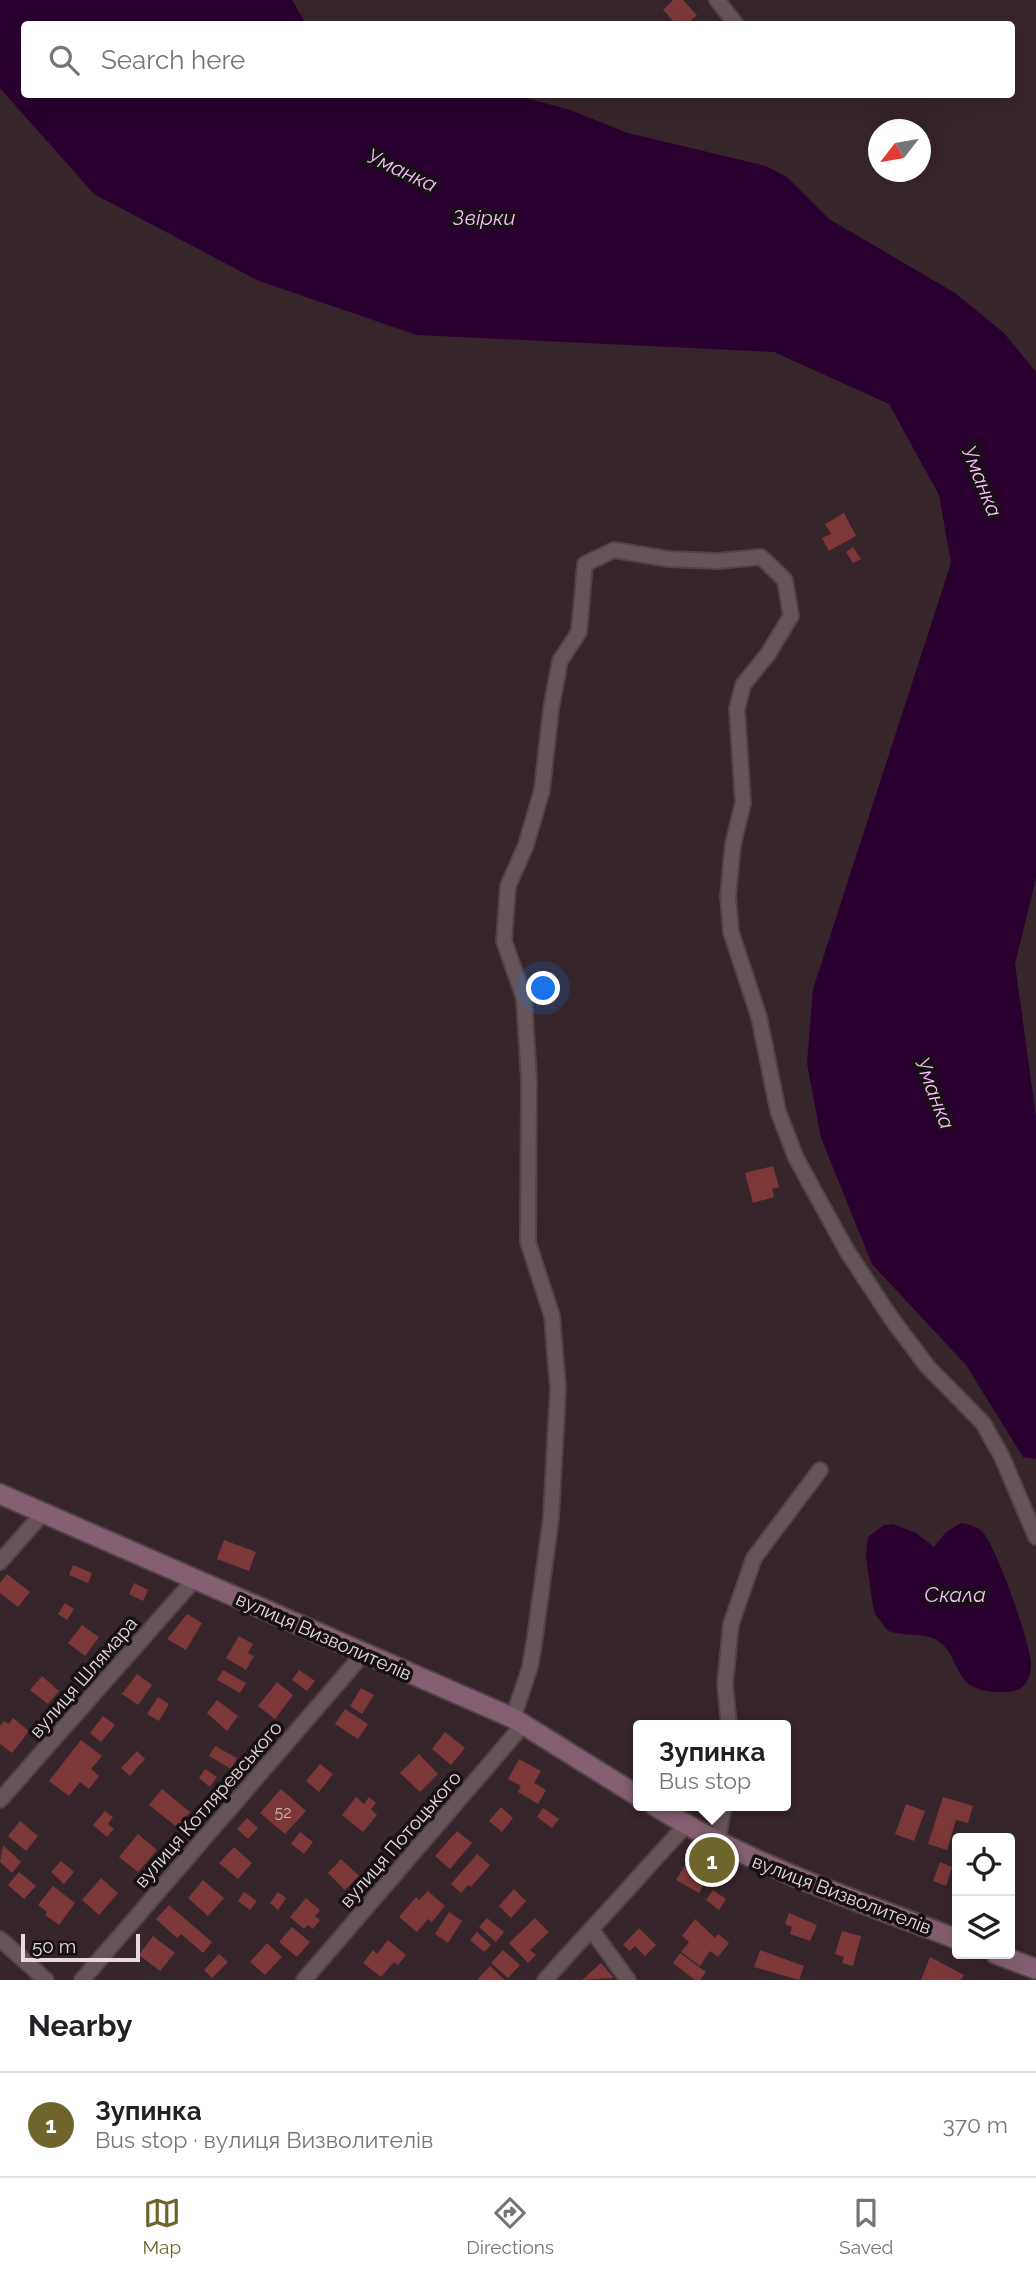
<!DOCTYPE html>
<html lang="en">
<head>
<meta charset="utf-8">
<style>
  body { margin:0; font-family:Raleway,sans-serif; background:#f2f2f2; color:#202124 }
  .controls { position:absolute; right:21px; bottom:21px; display:grid; overflow:hidden; border-radius:7px; box-shadow:0 7px 28px #0002 }
  .controls button { width:63px; height:63px; display:grid; place-items:center; padding:0; border:0; border-bottom:2px solid #e0e0e0; background:#fff; color:#202124; font:35px sans-serif }
  .compass { position:absolute; left:868px; top:119px; width:63px; height:63px; border-radius:50%; background:#fff; box-shadow:0 7px 28px #0002; rotate:239deg }
  .scale { position:absolute; left:21px; bottom:18px; width:119px; box-sizing:border-box; padding-left:7px; border:4px solid #e6dadd; border-top:0; font-size:19px; line-height:24px; white-space:nowrap; color:#e6dadd; -webkit-text-stroke:5px #181113; paint-order:stroke }
  .you { position:absolute; left:544px; top:989px; width:24px; height:24px; margin:-18px; border:5px solid #fff; border-radius:50%; background:#1a73e8; box-shadow:0 0 0 10px #1a73e833 }
  .badge { display:grid; place-items:center; width:46px; height:46px; border-radius:50%; background:#6e652d; color:#fff; font-size:23px; font-weight:700 }
  .pin { position:absolute; translate:-50% -50%; border:4px solid #fff; box-shadow:0 2px 7px #0006 }
  .popup { position:absolute; left:633px; top:1720px; width:158px; height:91px; box-sizing:border-box; display:grid; place-content:center; border-radius:7px; background:#fff; filter:drop-shadow(0 2px 5px #0005); font-size:23px; white-space:nowrap; color:#757577 }
  .popup b { font-size:26px; color:#202124 }
  .popup::after { content:''; position:absolute; left:50%; top:100%; margin-left:-14px; border:14px solid transparent; border-top-color:#fff }
  .list { margin:0; padding:0; list-style:none }
  h2 { display:flex; justify-content:space-between; align-items:center; height:91px; margin:0; padding:0 28px; font-size:30px }
  h2 small { font-size:23px; font-weight:400; color:#757577 }
  .list li { display:grid; grid-template-columns:46px 1fr auto; gap:21px; align-items:center; box-sizing:border-box; height:105px; padding:0 28px; border-top:2px solid #e0e0e0 }
  .list b { display:block; font-size:26px; white-space:nowrap }
  .list p { margin:0; font-size:23px; white-space:nowrap; color:#757577 }
  .list em { font-size:23px; font-style:normal; color:#757577 }
  .icon { flex:none; width:38px; height:38px; fill:none; stroke:currentColor; stroke-width:2; stroke-linecap:round; stroke-linejoin:round }
  .map { position:relative; flex:none; width:1036px; height:1980px; overflow:hidden }
  .search { position:absolute; background:#fff; box-shadow:0 7px 28px #0002; left:21px; right:21px; top:21px; height:77px; display:flex; align-items:center; gap:18px; box-sizing:border-box; padding:0 24px; border-radius:7px; color:#757577; font-size:26px }
  .sheet { height:196px; background:#fff }
  nav { display:flex; justify-content:space-around; align-items:center; box-sizing:border-box; height:98px; border-top:2px solid #e0e0e0; background:#fff; font-size:19px; color:#757577 }
  nav a { display:grid; justify-items:center; gap:4px }
  nav .on { color:#6e652d }
  .map>svg:first-child { display:block }
  .water { fill:#29002f }
  .building { fill:#7c3839 }
  .lines { fill:none; stroke-linecap:round; stroke-linejoin:round }
  .minor-casing { stroke:#514347; stroke-width:18 }
  .secondary-casing { stroke:#514347; stroke-width:23 }
  .minor { stroke:#675458; stroke-width:14 }
  .secondary { stroke:#845e71; stroke-width:19 }
  .labels { text-anchor:middle; dominant-baseline:central; stroke-width:7; stroke-linejoin:round; paint-order:stroke }
  .number-label { font-size:16px; fill:#ccb2b4 }
  .street-label { font-size:19px; fill:#e6dadd; stroke:#181113 }
  .water-label { font-size:21px; font-style:italic; fill:#f4bffc; stroke:#181113 }
</style>
</head>
<body>
<div class="map">
<svg width="1036" height="1980" viewBox="0 0 1036 1980">
  <rect width="100%" height="100%" fill="#36252a"/>
  <path class="water" d="M 0,0 L 292,0 L 306,24 L 24,24 L 24,94 L 515,95 L 570,110 L 628,133 L 766,166 L 787,177 L 829,219 L 955,293 L 1004,333 L 1036,372 L 1036,878 L 1015,964 L 1036,1117 L 1036,1459 L 1023,1457 L 966,1365 L 872,1264 L 821,1138 L 807,1063 L 813,989 L 951,563 L 939,495 L 889,404 L 774,352 L 417,335 L 259,281 L 94,194 L 0,88 Z
    M 961,1523 C 969,1524 979,1527 984,1534 C 998,1552 1030,1642 1031,1664 C 1031,1673 1028,1683 1021,1688 C 1014,1693 1003,1692 995,1692 C 949,1689 963,1655 935,1639 C 922,1633 902,1636 888,1631 L 875,1614 L 872,1600 L 866,1557 L 868,1537 L 884,1525 L 893,1524 L 916,1533 L 934,1547 L 946,1532 Z"/>
  <path class="building" d="M 673,0 L 683,0 L 697,15 L 687,24 L 676,24 L 663,10 Z
    M 844,513 L 856,536 L 829,551 L 822,538 L 831,534 L 825,524 Z
    M 853,547 L 861,559 L 853,563 L 846,552 Z
    M 773,1166 L 779,1187 L 772,1189 L 774,1197 L 753,1203 L 745,1173 Z
    M 224,1540 L 256,1552 L 249,1571 L 217,1559 Z
    M 73,1565 L 92,1573 L 88,1583 L 69,1575 Z
    M 7,1574 L 30,1592 L 18,1607 L 0,1593 L 0,1583 Z
    M 134,1583 L 148,1590 L 143,1601 L 129,1594 Z
    M 65,1603 L 74,1609 L 67,1620 L 58,1614 Z
    M 187,1614 L 202,1623 L 186,1650 L 167,1639 Z
    M 82,1625 L 99,1637 L 85,1656 L 68,1643 Z
    M 239,1636 L 253,1644 L 248,1653 L 254,1656 L 246,1670 L 226,1658 Z
    M 223,1670 L 246,1683 L 240,1693 L 217,1680 Z
    M 299,1670 L 315,1681 L 307,1691 L 292,1680 Z
    M 137,1674 L 152,1685 L 138,1705 L 122,1694 Z
    M 42,1676 L 59,1691 L 48,1704 L 30,1690 Z
    M 277,1682 L 293,1695 L 275,1719 L 258,1706 Z
    M 361,1688 L 374,1695 L 362,1714 L 350,1706 Z
    M 158,1697 L 169,1704 L 159,1721 L 147,1714 Z
    M 217,1700 L 238,1716 L 227,1731 L 207,1713 Z
    M 345,1709 L 368,1724 L 358,1739 L 335,1724 Z
    M 103,1716 L 115,1725 L 101,1742 L 90,1733 Z
    M 13,1718 L 29,1731 L 12,1753 L 0,1744 L 0,1726 L 4,1721 L 9,1724 Z
    M 445,1732 L 465,1748 L 451,1765 L 432,1749 Z
    M 81,1740 L 102,1756 L 91,1769 L 99,1776 L 89,1789 L 80,1782 L 69,1796 L 49,1781 Z
    M 215,1746 L 237,1758 L 231,1769 L 209,1756 Z
    M 137,1751 L 145,1759 L 130,1776 L 121,1768 Z
    M 419,1754 L 438,1774 L 420,1792 L 400,1773 Z
    M 519,1759 L 541,1771 L 534,1783 L 546,1790 L 538,1804 L 518,1792 L 521,1786 L 508,1779 Z
    M 320,1764 L 333,1774 L 319,1792 L 306,1781 Z
    M 205,1769 L 217,1777 L 210,1787 L 199,1778 Z
    M 162,1789 L 190,1812 L 178,1828 L 149,1805 Z
    M 281,1789 L 306,1811 L 285,1834 L 260,1813 Z
    M 356,1797 L 364,1804 L 369,1797 L 376,1803 L 371,1809 L 377,1815 L 363,1832 L 342,1815 Z
    M 943,1797 L 973,1806 L 968,1823 L 956,1820 L 947,1850 L 928,1844 Z
    M 906,1804 L 925,1811 L 914,1841 L 895,1834 Z
    M 501,1807 L 513,1818 L 502,1832 L 489,1821 Z
    M 543,1808 L 559,1819 L 552,1828 L 537,1817 Z
    M 105,1811 L 113,1817 L 108,1824 L 114,1829 L 107,1837 L 93,1825 Z
    M 247,1818 L 258,1828 L 248,1839 L 237,1829 Z
    M 20,1821 L 38,1836 L 26,1851 L 8,1836 Z
    M 457,1831 L 472,1843 L 450,1869 L 435,1856 Z
    M 300,1832 L 313,1842 L 304,1854 L 291,1844 Z
    M 138,1834 L 157,1850 L 138,1872 L 119,1857 Z
    M 3,1845 L 21,1862 L 12,1873 L 0,1862 Z
    M 234,1847 L 252,1863 L 238,1879 L 219,1863 Z
    M 477,1854 L 490,1865 L 471,1887 L 468,1885 L 461,1893 L 451,1884 Z
    M 341,1859 L 359,1876 L 345,1890 L 328,1873 Z
    M 61,1861 L 74,1872 L 64,1884 L 51,1872 Z
    M 687,1862 L 709,1875 L 699,1893 L 676,1880 Z
    M 940,1862 L 952,1867 L 946,1886 L 933,1881 Z
    M 19,1872 L 36,1886 L 24,1899 L 8,1885 Z
    M 101,1878 L 118,1893 L 99,1915 L 82,1900 Z
    M 203,1880 L 224,1898 L 208,1916 L 188,1898 Z
    M 53,1886 L 75,1903 L 59,1925 L 45,1915 L 47,1912 L 38,1905 Z
    M 514,1889 L 526,1901 L 511,1918 L 499,1906 Z
    M 713,1890 L 726,1899 L 719,1910 L 706,1900 Z
    M 428,1891 L 445,1906 L 432,1922 L 428,1919 L 417,1932 L 399,1917 L 416,1897 L 419,1900 Z
    M 244,1892 L 257,1901 L 250,1910 L 238,1901 Z
    M 278,1892 L 286,1898 L 278,1910 L 270,1903 Z
    M 306,1898 L 320,1910 L 315,1916 L 320,1920 L 313,1929 L 308,1925 L 304,1929 L 290,1917 Z
    M 169,1905 L 212,1942 L 203,1953 L 181,1934 L 177,1938 L 156,1919 Z
    M 449,1912 L 462,1921 L 448,1943 L 435,1934 Z
    M 789,1913 L 817,1925 L 810,1941 L 790,1934 L 792,1927 L 785,1924 Z
    M 487,1918 L 504,1932 L 496,1942 L 479,1927 Z
    M 535,1918 L 549,1932 L 530,1950 L 536,1955 L 528,1963 L 509,1943 Z
    M 695,1919 L 715,1938 L 718,1934 L 729,1943 L 718,1957 L 710,1951 L 700,1966 L 681,1952 L 689,1942 L 682,1936 Z
    M 292,1927 L 310,1942 L 297,1957 L 279,1942 Z
    M 639,1928 L 656,1945 L 645,1956 L 635,1946 L 630,1951 L 623,1945 Z
    M 842,1931 L 861,1936 L 853,1966 L 842,1963 L 844,1957 L 835,1954 Z
    M 477,1932 L 491,1945 L 484,1952 L 470,1940 Z
    M 153,1936 L 175,1953 L 160,1971 L 139,1955 Z
    M 388,1940 L 406,1955 L 398,1965 L 394,1962 L 381,1977 L 363,1963 L 373,1950 L 377,1954 Z
    M 267,1943 L 282,1957 L 265,1975 L 250,1962 Z
    M 503,1950 L 520,1965 L 508,1978 L 491,1963 Z
    M 760,1950 L 804,1966 L 799,1980 L 754,1967 Z
    M 680,1953 L 706,1972 L 700,1980 L 695,1980 L 673,1963 Z
    M 219,1954 L 228,1962 L 212,1978 L 204,1970 Z
    M 930,1957 L 964,1975 L 961,1980 L 921,1980 Z
    M 601,1963 L 614,1978 L 582,1980 Z
    M 490,1966 L 505,1980 L 477,1980 Z"/>
  <g class="lines">
    <g class="minor-casing">
      <path id="minor" d="M 717,0 L 736,24
        M 0,1562 L 43,1513
        M 513,1718 L 530,1667 L 535,1637 L 551,1518 L 558,1389 L 552,1316 L 528,1242 L 529,1080 L 524,998 L 504,941 L 508,886 L 526,845 L 542,790 L 551,709 L 560,661 L 579,632 L 585,564 L 614,550 L 668,559 L 718,561 L 761,557 L 785,580 L 791,616 L 768,654 L 743,685 L 737,709 L 743,803 L 733,844 L 728,896 L 731,932 L 759,1017 L 778,1111 L 796,1158 L 847,1251 L 891,1318 L 927,1366 L 983,1423 L 1002,1457 L 1036,1537
        M 729,1725 L 725,1684 L 731,1624 L 754,1558 L 820,1470
        M 0,1800 L 195,1579
        M 717,1843 L 724,1806
        M 591,1929 L 628,1980
        M 0,1939 L 46,1980
        M 82,1980 L 364,1653
        M 304,1980 L 524,1724
        M 545,1980 L 686,1825"/>
    </g>
    <g class="secondary-casing">
      <path id="secondary" d="M 0,1494 L 513,1718 L 638,1796
        M 655,1806 C 750,1865 853,1899 957,1939
        M 996,1954 L 1036,1969"/>
    </g>
    <use href="#minor" class="minor"/>
    <use href="#secondary" class="secondary"/>
  </g>
  <g class="labels">
    <g class="number-label">
      <text x="283" y="1812">52</text>
    </g>
    <g class="street-label">
      <text transform="translate(324 1636) rotate(24)">вулиця Визволителів</text>
      <text transform="translate(83 1677) rotate(-49)">вулиця Шлямара</text>
      <text transform="translate(208 1804) rotate(-49)">вулиця Котляревського</text>
      <text transform="translate(400 1839) rotate(-49)">вулиця Потоцького</text>
      <text transform="translate(842 1894) rotate(21)">вулиця Визволителів</text>
    </g>
    <g class="water-label">
      <text transform="translate(402 170) rotate(25)">Уманка</text>
      <text x="484" y="217">Звірки</text>
      <text transform="translate(982 481) rotate(68)">Уманка</text>
      <text transform="translate(935 1093) rotate(69)">Уманка</text>
      <text x="955" y="1594">Скала</text>
    </g>
  </g>
</svg>
<div class="controls">
<button><svg class="icon" aria-label="locate" viewBox="0 0 24 24"><circle cx="12" cy="12" r="6"/><path d="M12 2v4M12 18v4M2 12h4M18 12h4"/></svg></button>
<button><svg class="icon" aria-label="layers" viewBox="0 0 24 24"><path d="M12 4l9 5-9 5-9-5zM3 14l9 5 9-5"/></svg></button>
</div>
<svg class="compass" viewBox="-18 -18 36 36"><path d="M0-13l5 13h-10z" fill="#e53935"/><path d="M0 13l5-13h-10z" fill="#757577"/></svg>
<div class="scale">50 m</div>
<div class="you"></div>
<div class="pin badge" style="left:712px;top:1860px">1</div>
<div class="popup"><b>Зупинка</b>Bus stop</div>
<div class="search"><svg class="icon" aria-label="search" viewBox="0 0 24 24"><circle cx="10" cy="10" r="6"/><path d="M15 15l6 6"/></svg>Search here</div>
</div>
<section class="sheet">
<h2>Nearby<small></small></h2>
<ul class="list">
<li><span class="badge">1</span><div><b>Зупинка</b><p>Bus stop · вулиця Визволителів</p></div><em>370 m</em></li>
</ul>
</section>
<nav>
<a class="on"><svg class="icon" aria-label="map" viewBox="0 0 24 24"><path d="M3 6l6-2 6 2 6-2v14l-6 2-6-2-6 2zM9 4v14M15 6v14"/></svg>Map</a>
<a><svg class="icon" aria-label="directions" viewBox="0 0 24 24"><path d="M12 3l9 9-9 9-9-9zM9 14v-3h6M13 9l2 2-2 2"/></svg>Directions</a>
<a><svg class="icon" aria-label="saved" viewBox="0 0 24 24"><path d="M7 4h10v16l-5-4-5 4z"/></svg>Saved</a>
</nav>
</body>
</html>
